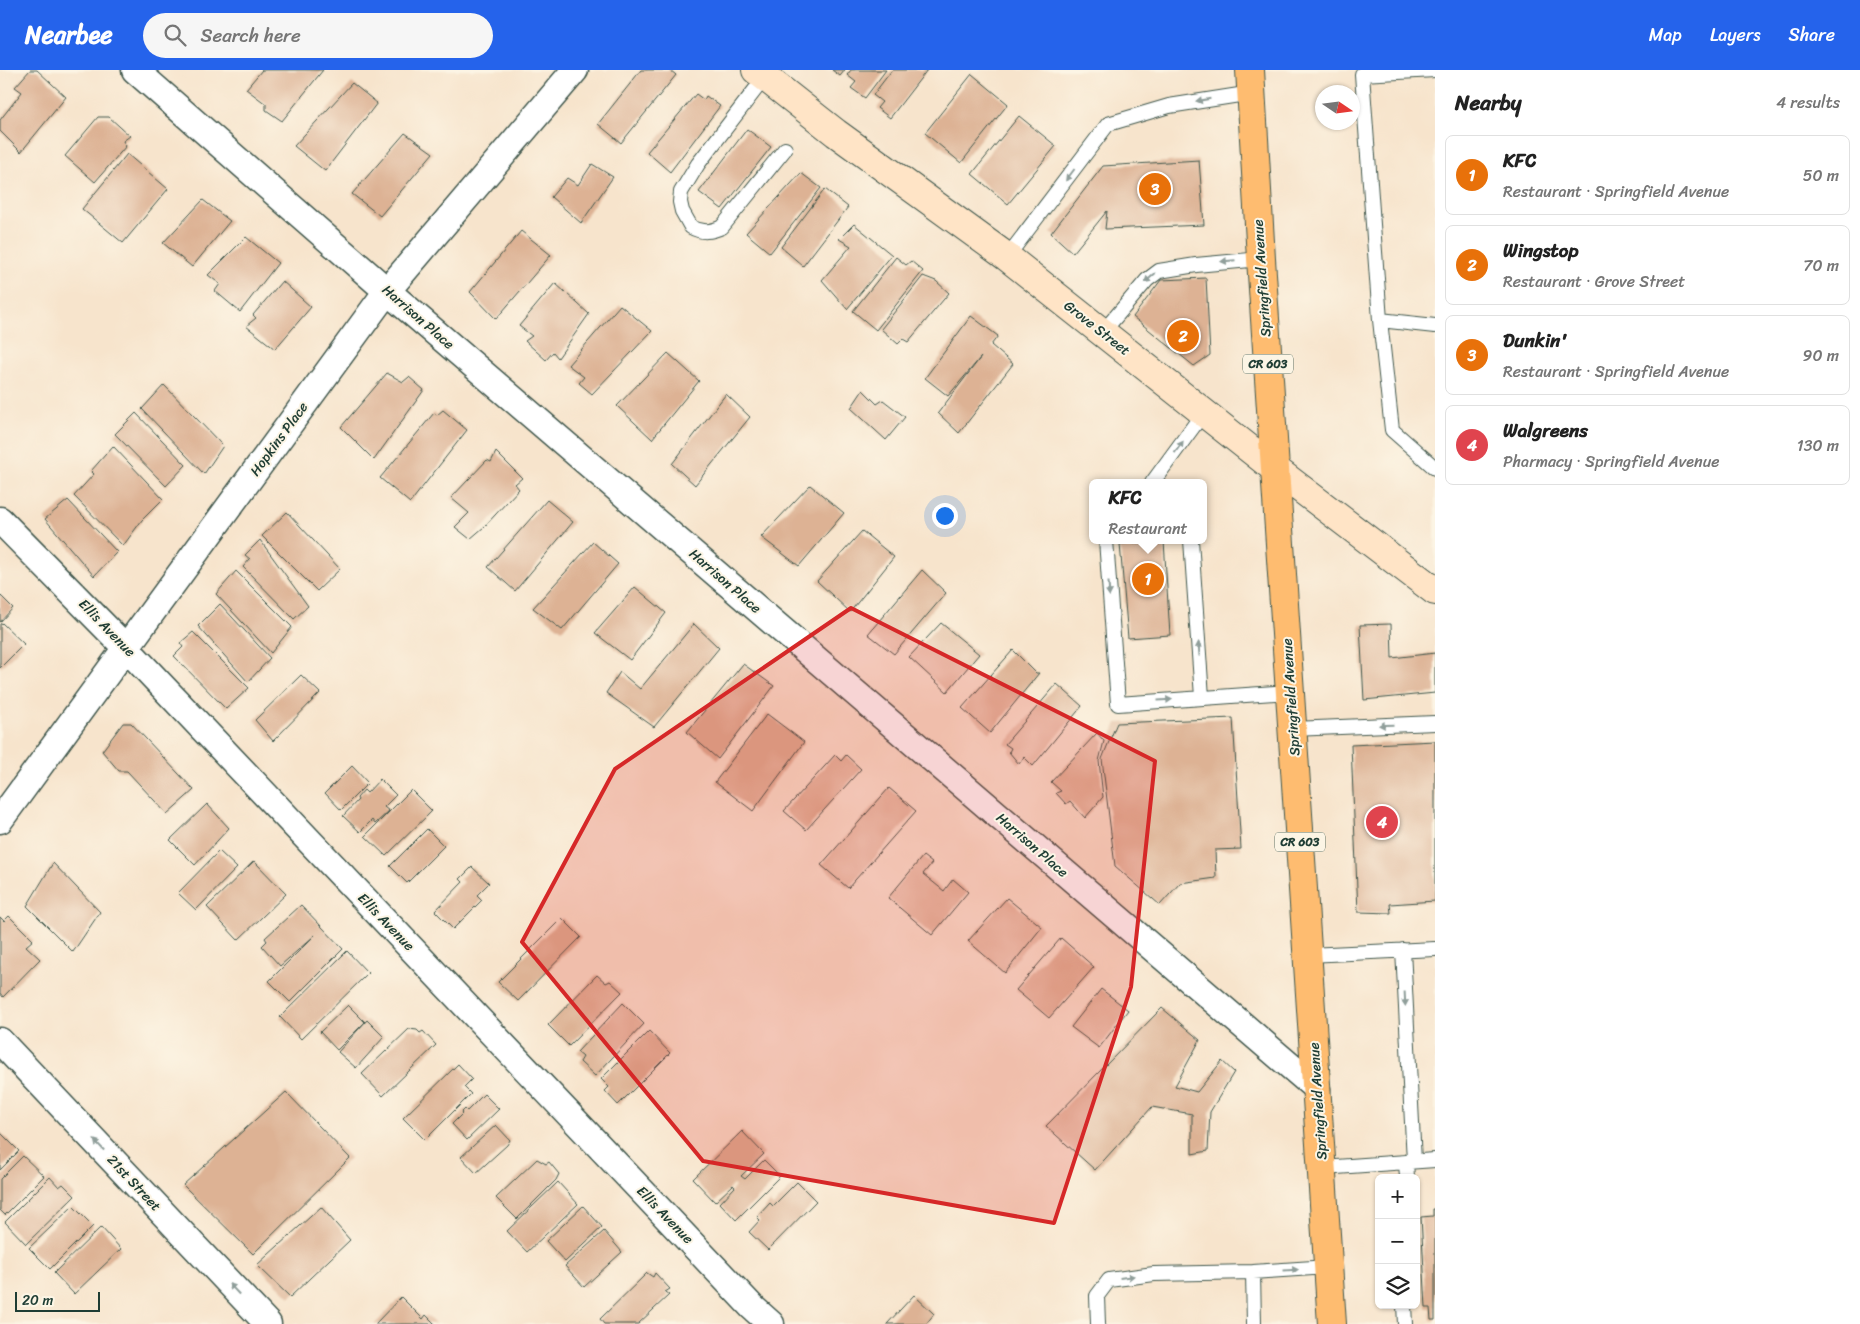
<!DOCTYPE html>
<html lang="en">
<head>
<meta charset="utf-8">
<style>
  body { margin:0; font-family:Sriracha,sans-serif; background:#f6f6f6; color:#222 }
  .controls { position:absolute; right:15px; bottom:15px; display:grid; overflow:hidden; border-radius:8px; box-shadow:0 1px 4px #0004 }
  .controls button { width:45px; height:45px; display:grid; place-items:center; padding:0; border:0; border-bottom:1px solid #e0e0e0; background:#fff; color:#222; font:25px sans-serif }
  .compass { position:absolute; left:1315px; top:15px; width:45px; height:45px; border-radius:50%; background:#fff; box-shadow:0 1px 4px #0004; rotate:103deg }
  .scale { position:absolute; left:15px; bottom:12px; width:85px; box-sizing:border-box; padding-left:5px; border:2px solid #1f3d34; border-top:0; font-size:14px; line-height:18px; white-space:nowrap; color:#1f3d34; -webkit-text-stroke:4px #fcf5e5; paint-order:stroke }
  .you { position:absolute; left:944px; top:445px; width:18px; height:18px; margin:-12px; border:4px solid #fff; border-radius:50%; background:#1a73e8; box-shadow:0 0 0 8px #1a73e833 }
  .badge { display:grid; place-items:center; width:32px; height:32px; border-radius:50%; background:#2563eb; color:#fff; font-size:16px; font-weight:700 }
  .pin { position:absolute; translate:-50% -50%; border:2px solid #fff; box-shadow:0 1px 5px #0006 }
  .popup { position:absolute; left:1089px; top:409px; width:118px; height:65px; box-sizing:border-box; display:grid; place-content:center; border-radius:8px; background:#fff; filter:drop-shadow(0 1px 4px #0005); font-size:16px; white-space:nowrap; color:#767676 }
  .popup b { font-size:19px; color:#222 }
  .popup::after { content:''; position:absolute; left:50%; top:100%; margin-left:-10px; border:10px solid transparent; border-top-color:#fff }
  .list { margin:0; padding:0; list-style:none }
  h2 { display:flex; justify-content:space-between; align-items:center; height:65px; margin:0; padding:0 20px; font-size:21px }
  h2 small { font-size:16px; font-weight:400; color:#767676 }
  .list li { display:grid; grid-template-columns:32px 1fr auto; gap:15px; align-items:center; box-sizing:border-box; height:80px; margin:0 10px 10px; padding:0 10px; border:1px solid #e0e0e0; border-radius:8px }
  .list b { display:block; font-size:19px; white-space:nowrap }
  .list p { margin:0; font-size:16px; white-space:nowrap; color:#767676 }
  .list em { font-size:16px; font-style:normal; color:#767676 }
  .icon { flex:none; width:28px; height:28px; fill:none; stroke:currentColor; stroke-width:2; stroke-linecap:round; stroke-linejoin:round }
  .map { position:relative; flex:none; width:1435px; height:1254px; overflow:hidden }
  header { display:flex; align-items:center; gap:30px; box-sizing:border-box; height:70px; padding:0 25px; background:#2563eb; color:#fff }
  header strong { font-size:24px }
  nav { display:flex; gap:28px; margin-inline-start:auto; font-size:18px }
  .search { width:350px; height:45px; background:#f6f6f6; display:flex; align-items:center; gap:12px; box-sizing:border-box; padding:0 18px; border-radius:28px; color:#767676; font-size:19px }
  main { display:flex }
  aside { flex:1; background:#fff }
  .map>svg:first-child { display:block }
  .building { fill:#ddb294 }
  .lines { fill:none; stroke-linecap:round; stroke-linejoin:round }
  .lane-casing { stroke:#3f564b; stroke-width:16 }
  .street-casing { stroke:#3f564b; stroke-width:29 }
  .secondary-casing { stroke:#3f564b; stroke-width:30 }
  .primary-casing { stroke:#3f564b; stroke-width:30 }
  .lane { stroke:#fff; stroke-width:14 }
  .street { stroke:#fff; stroke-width:26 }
  .secondary { stroke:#ffe4c6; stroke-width:28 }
  .primary { stroke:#febc70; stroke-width:28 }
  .oneway { fill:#8f9e9a }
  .marked { fill:#d62828; fill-opacity:0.2; stroke:#d62828; stroke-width:4; stroke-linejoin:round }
  .labels { text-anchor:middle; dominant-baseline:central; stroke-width:4; stroke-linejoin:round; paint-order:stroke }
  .shield { fill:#fcf5e5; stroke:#617469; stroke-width:1 }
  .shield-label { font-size:12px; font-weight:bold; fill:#1f3d34 }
  .street-label { font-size:14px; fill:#1f3d34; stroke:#fcf5e5 }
</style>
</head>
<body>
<header>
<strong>Nearbee</strong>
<div class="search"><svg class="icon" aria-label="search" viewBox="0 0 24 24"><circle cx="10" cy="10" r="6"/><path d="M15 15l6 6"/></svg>Search here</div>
<nav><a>Map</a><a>Layers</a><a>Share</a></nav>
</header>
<main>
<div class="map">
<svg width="1435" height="1254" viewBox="0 0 1435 1254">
  <rect width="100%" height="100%" fill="#fcf5e5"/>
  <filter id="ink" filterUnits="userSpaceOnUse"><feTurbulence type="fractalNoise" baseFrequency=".02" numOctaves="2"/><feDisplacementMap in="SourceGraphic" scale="10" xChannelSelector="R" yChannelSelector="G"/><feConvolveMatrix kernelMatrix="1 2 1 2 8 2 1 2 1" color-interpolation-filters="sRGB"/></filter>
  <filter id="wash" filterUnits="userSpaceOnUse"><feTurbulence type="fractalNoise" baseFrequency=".0096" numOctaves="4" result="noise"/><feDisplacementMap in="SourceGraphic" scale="20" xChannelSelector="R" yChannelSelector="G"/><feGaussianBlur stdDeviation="1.12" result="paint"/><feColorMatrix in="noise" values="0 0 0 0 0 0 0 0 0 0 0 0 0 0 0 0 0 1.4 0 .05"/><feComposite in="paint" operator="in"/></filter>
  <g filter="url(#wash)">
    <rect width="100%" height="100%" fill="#f7e4cc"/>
    <g id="blocks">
      <path class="building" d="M 30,0 L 37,0 L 66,27 L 21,82 L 0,61 L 0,50 L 22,22 L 15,17 Z
        M 262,0 L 323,0 L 282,51 L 266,40 L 266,34 L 246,19 Z
        M 641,0 L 670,0 L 676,5 L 621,73 L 598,54 Z
        M 832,0 L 845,0 L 840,6 Z
        M 851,0 L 886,0 L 865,28 L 851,18 L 856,12 L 847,5 Z
        M 892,0 L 927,0 L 890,48 L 877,38 L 882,32 L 873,25 Z
        M 972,4 L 1008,34 L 961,93 L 925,63 Z
        M 352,13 L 377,33 L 325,101 L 294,76 Z
        M 696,24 L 704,30 L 706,26 L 720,36 L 670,102 L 647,82 Z
        M 1019,46 L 1056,76 L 1008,134 L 972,104 Z
        M 98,47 L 109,47 L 130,66 L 123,71 L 126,76 L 95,112 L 65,86 Z
        M 747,59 L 771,77 L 722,139 L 699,122 Z
        M 405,63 L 433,83 L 380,146 L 352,124 Z
        M 127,84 L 168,119 L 123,173 L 82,139 Z
        M 1199,90 L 1204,155 L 1105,159 L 1107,141 L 1073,183 L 1051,163 L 1103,96 Z
        M 592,94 L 613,107 L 581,153 L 551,127 L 567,108 L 578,115 Z
        M 801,103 L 821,118 L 770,183 L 746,163 Z
        M 825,119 L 848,137 L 803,196 L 781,177 Z
        M 203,130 L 230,151 L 192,197 L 163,173 Z
        M 854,154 L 892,185 L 847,239 L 822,210 L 851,176 L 839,169 Z
        M 521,161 L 551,185 L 496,249 L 470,222 Z
        M 246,167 L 278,193 L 240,242 L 215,221 L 220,214 L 208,205 Z
        M 896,187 L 906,195 L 911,191 L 923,201 L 876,260 L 853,241 Z
        M 923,206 L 936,211 L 949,223 L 908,272 L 903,269 L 898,274 L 881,259 Z
        M 1206,208 L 1210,285 L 1194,296 L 1133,247 L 1161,210 Z
        M 282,211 L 311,237 L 275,279 L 246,256 L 256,248 L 253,245 Z
        M 555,213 L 589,244 L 558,288 L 553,282 L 546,290 L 525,271 L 532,266 L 519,256 Z
        M 620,235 L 652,261 L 592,324 L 579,313 L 584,307 L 568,295 Z
        M 971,246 L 998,266 L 991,275 L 1013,294 L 959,363 L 938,343 L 981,287 L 948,326 L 925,308 Z
        M 668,283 L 699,311 L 652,369 L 617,336 Z
        M 387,303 L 403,312 L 409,307 L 424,320 L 374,390 L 341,357 Z
        M 164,315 L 223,376 L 204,404 L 142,339 Z
        M 863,320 L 877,334 L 883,330 L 905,347 L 886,370 L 851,338 Z
        M 726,324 L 750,347 L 695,415 L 672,394 Z
        M 443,340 L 467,360 L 410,433 L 380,408 L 434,343 L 437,345 Z
        M 136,343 L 186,395 L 166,416 L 115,364 Z
        M 113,376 L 163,429 L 142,450 L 123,476 L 74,426 L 94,404 L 91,401 Z
        M 496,382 L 522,408 L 515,414 L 519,419 L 484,457 L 470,469 L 455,457 L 469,443 L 451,428 L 487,390 L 491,392 Z
        M 810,415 L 844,443 L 799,496 L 761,467 Z
        M 68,430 L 117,482 L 94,506 L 45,449 Z
        M 547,430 L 573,452 L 515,521 L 488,497 Z
        M 287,442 L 340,499 L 317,521 L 262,466 Z
        M 862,461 L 894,487 L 850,542 L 817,511 Z
        M 260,470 L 308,536 L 294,549 L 243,497 L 250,489 L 245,485 Z
        M 1164,471 L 1170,565 L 1128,568 L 1120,474 Z
        M 593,472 L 618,494 L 562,560 L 533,538 Z
        M 922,500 L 946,523 L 894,584 L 868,564 Z
        M 236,501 L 292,557 L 271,583 L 216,524 Z
        M 635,517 L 666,543 L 630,590 L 595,563 Z
        M 1,526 L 13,538 L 0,552 L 0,527 Z
        M 220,534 L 270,588 L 248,612 L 198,556 Z
        M 2,553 L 24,574 L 0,598 L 0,554 Z
        M 941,553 L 979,584 L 947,622 L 909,587 Z
        M 694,554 L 719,578 L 654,657 L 606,623 L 620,602 L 640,619 Z
        M 1391,554 L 1392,588 L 1435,583 L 1435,623 L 1364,630 L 1360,555 Z
        M 193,562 L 249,618 L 226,639 L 174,586 L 183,577 L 180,573 Z
        M 1013,580 L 1036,603 L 1039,603 L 990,663 L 962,638 Z
        M 743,594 L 774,616 L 718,689 L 687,662 Z
        M 301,605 L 320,623 L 273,671 L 255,650 Z
        M 1057,614 L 1082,636 L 1033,696 L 1024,687 L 1019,694 L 1009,682 L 1011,678 L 1005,674 Z
        M 767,644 L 804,672 L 753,741 L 715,712 Z
        M 1233,648 L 1241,779 L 1215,780 L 1216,808 L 1180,813 L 1160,835 L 1115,796 L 1102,689 L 1108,674 L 1117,653 Z
        M 123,653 L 131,653 L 194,720 L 167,744 L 127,701 L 119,701 L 102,681 Z
        M 1097,663 L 1104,671 L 1099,691 L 1103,727 L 1085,748 L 1070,731 L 1066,734 L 1056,723 L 1061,721 L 1051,712 Z
        M 1435,671 L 1435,831 L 1390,834 L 1391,843 L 1358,842 L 1351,675 Z
        M 835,685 L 841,691 L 846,685 L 861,699 L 806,760 L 784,741 Z
        M 352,696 L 368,713 L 341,740 L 325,723 Z
        M 380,709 L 396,725 L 384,737 L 389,741 L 375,754 L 372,750 L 360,762 L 343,746 L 358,730 L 357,728 L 364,720 L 367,723 Z
        M 889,718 L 916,741 L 848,818 L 821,795 Z
        M 411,720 L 432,741 L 386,786 L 365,766 Z
        M 207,734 L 229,758 L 195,795 L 170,770 Z
        M 427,759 L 444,776 L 407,813 L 390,796 Z
        M 219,781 L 237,798 L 196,840 L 178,823 Z
        M 923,786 L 932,793 L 923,804 L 944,821 L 953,809 L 968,822 L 932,865 L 888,828 Z
        M 254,791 L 286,824 L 238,870 L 207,837 Z
        M 53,793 L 100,842 L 73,882 L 27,836 Z
        M 472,797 L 489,813 L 477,825 L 482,830 L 453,859 L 435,841 L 463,812 L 460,809 Z
        M 1007,828 L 1042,857 L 1005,903 L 968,871 Z
        M 301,835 L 343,879 L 290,932 L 269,911 L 315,865 L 280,896 L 262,876 L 267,871 L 265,868 Z
        M 9,846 L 33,870 L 26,876 L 40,889 L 3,927 L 0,923 L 0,847 L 4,851 Z
        M 562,848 L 581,867 L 518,931 L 498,912 Z
        M 1061,868 L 1094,897 L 1049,948 L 1016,920 Z
        M 347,881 L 368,903 L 301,969 L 280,947 Z
        M 597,905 L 606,913 L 610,911 L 622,922 L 569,976 L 548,955 Z
        M 1101,919 L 1128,940 L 1099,978 L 1071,957 Z
        M 623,933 L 644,954 L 595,1006 L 580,992 L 583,987 L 577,982 Z
        M 348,935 L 365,952 L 337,980 L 320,962 Z
        M 1162,938 L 1200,970 L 1175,1016 L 1197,1022 L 1222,991 L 1234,1002 L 1210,1042 L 1208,1081 L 1192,1084 L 1192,1044 L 1152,1037 L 1095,1100 L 1046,1056 Z
        M 367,950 L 384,967 L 356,998 L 338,982 Z
        M 409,959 L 417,960 L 420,963 L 423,961 L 436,975 L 383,1026 L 362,1004 Z
        M 649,961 L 670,983 L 618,1035 L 605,1021 L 609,1017 L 601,1009 Z
        M 458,994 L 472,1009 L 464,1017 L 471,1024 L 425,1070 L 403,1048 Z
        M 286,1022 L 350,1088 L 253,1184 L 183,1115 Z
        M 484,1024 L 499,1039 L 467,1070 L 452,1054 L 462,1044 L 461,1043 L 465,1039 L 467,1041 Z
        M 496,1055 L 510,1070 L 507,1075 L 476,1103 L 461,1087 Z
        M 742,1061 L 764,1084 L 741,1106 L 745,1109 L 764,1090 L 780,1106 L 736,1150 L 720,1133 L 735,1117 L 733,1115 L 715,1132 L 693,1109 Z
        M 0,1062 L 19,1081 L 0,1100 Z
        M 23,1086 L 44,1106 L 5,1145 L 0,1140 L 0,1109 Z
        M 537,1089 L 546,1094 L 549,1092 L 559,1104 L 556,1110 L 517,1149 L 496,1128 Z
        M 50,1107 L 59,1117 L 63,1114 L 75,1126 L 26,1174 L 5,1152 Z
        M 558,1112 L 578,1134 L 527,1182 L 507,1161 Z
        M 797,1112 L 816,1131 L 768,1180 L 749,1162 L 760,1150 L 757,1147 L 770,1133 L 773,1136 Z
        M 73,1136 L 93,1156 L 50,1199 L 29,1178 Z
        M 583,1136 L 602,1157 L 565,1192 L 546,1171 Z
        M 321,1137 L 350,1170 L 290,1227 L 257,1195 Z
        M 1433,1139 L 1435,1139 L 1435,1250 L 1431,1250 L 1430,1238 L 1426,1238 L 1421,1147 L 1433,1146 Z
        M 101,1157 L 121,1179 L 74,1224 L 54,1203 Z
        M 604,1161 L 622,1182 L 584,1217 L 565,1196 Z
        M 647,1203 L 653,1207 L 655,1203 L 670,1219 L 665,1222 L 669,1225 L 638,1254 L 604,1254 L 600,1249 Z
        M 914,1225 L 934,1244 L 926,1254 L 887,1254 Z
        M 401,1227 L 423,1249 L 426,1245 L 435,1254 L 375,1254 Z"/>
    </g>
  </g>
  <g filter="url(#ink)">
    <use href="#blocks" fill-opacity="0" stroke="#3f564b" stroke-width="1"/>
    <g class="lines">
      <g class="lane-casing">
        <path id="lane" d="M 1435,0 L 1362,4 L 1380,250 L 1392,360 L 1435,398
          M 765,7 L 698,94 L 681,122 L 680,132 L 682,141 L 691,157 C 702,163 711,162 722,157 L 785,79
          M 1007,187 L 1108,54 L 1169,36 L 1252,23
          M 1380,250 L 1435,256
          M 1102,263 L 1147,210 L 1159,201 L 1196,195 L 1261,189
          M 1152,413 L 1204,342
          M 1106,470 L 1118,634 L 1290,622
          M 1191,470 L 1202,627
          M 1293,659 L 1435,653
          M 1403,880 L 1414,1091
          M 1308,885 L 1435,879
          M 1406,1092 L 1407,1108
          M 1322,1098 L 1435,1090
          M 1253,1202 L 1254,1254
          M 1404,1235 L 1405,1254
          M 1098,1254 L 1097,1226 L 1109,1210 L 1154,1204 L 1253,1202 L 1328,1197"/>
      </g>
      <g class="street-casing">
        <path id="street" d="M 135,0 L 387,221 L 1317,1019
          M 0,450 L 126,578 L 752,1237 L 771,1254
          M 0,750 L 387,221 L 575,0
          M 0,971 L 268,1254"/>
      </g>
      <g class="secondary-casing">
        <path id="secondary" d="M 756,0 L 836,63 L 1007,187 L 1275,399 L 1435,521"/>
      </g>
      <g class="primary-casing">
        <path id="primary" d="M 1250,0 L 1261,189 L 1332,1254"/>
      </g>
      <use href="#lane" class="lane"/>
      <use href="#street" class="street"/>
      <use href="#secondary" class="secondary"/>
      <use href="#primary" class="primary"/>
    </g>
    <defs><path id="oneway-solid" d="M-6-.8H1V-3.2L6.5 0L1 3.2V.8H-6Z" transform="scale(1.25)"/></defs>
    <g class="oneway">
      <use href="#oneway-solid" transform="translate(1203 30) rotate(171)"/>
      <use href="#oneway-solid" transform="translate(1070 105) rotate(127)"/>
      <use href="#oneway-solid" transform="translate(1228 191) rotate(175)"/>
      <use href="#oneway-solid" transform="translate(1150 208) rotate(139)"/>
      <use href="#oneway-solid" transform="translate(1179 377) rotate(-54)"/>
      <use href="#oneway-solid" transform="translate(1109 519) rotate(86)"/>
      <use href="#oneway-solid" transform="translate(1199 579) rotate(-94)"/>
      <use href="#oneway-solid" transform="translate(1165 630) rotate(-4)"/>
      <use href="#oneway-solid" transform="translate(1386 655) rotate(178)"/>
      <use href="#oneway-solid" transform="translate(1405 929) rotate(87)"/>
      <use href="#oneway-solid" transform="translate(99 1075) rotate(-133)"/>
      <use href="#oneway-solid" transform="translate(1291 1200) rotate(-4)"/>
      <use href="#oneway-solid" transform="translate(1127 1207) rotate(-8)"/>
      <use href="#oneway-solid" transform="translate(234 1219) rotate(-133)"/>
    </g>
  </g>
  <path class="marked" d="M 851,538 L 1155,691 L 1131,917 L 1054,1153 L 703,1091 L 522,872 L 615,699 Z"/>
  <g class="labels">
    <g class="shield">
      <rect x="1243" y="284.5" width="50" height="19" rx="4"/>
      <rect x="1275" y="762.5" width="50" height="19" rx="4"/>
    </g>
    <g class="shield-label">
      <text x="1268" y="294">CR 603</text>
      <text x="1300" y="772">CR 603</text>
    </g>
    <g class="street-label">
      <text transform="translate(1262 208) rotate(-94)">Springfield Avenue</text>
      <text transform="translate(418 247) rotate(41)">Harrison Place</text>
      <text transform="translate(1097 258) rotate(38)">Grove Street</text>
      <text transform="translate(279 369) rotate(-54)">Hopkins Place</text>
      <text transform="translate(725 511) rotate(41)">Harrison Place</text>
      <text transform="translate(107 558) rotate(46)">Ellis Avenue</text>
      <text transform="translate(1291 627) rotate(-94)">Springfield Avenue</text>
      <text transform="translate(1032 775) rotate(41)">Harrison Place</text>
      <text transform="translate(386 852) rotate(46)">Ellis Avenue</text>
      <text transform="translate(1318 1031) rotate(-94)">Springfield Avenue</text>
      <text transform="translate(134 1113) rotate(47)">21st Street</text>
      <text transform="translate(665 1145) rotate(46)">Ellis Avenue</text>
    </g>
  </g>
</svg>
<div class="controls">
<button>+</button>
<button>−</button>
<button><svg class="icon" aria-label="layers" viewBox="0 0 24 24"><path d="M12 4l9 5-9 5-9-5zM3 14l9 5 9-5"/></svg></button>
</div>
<svg class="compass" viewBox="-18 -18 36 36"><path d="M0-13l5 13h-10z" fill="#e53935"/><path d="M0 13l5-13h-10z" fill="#767676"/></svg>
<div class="scale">20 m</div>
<div class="you"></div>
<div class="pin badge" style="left:1148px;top:509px;background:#e8710a">1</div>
<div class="popup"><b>KFC</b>Restaurant</div>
<div class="pin badge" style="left:1183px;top:266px;background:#e8710a">2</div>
<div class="pin badge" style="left:1155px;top:119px;background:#e8710a">3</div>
<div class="pin badge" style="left:1382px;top:752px;background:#e0444e">4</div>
</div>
<aside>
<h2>Nearby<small>4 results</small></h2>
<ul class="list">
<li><span class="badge" style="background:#e8710a">1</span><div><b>KFC</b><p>Restaurant · Springfield Avenue</p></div><em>50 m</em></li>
<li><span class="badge" style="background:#e8710a">2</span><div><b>Wingstop</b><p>Restaurant · Grove Street</p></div><em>70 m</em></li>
<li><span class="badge" style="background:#e8710a">3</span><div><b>Dunkin'</b><p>Restaurant · Springfield Avenue</p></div><em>90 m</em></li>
<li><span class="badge" style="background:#e0444e">4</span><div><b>Walgreens</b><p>Pharmacy · Springfield Avenue</p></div><em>130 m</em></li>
</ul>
</aside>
</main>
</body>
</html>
